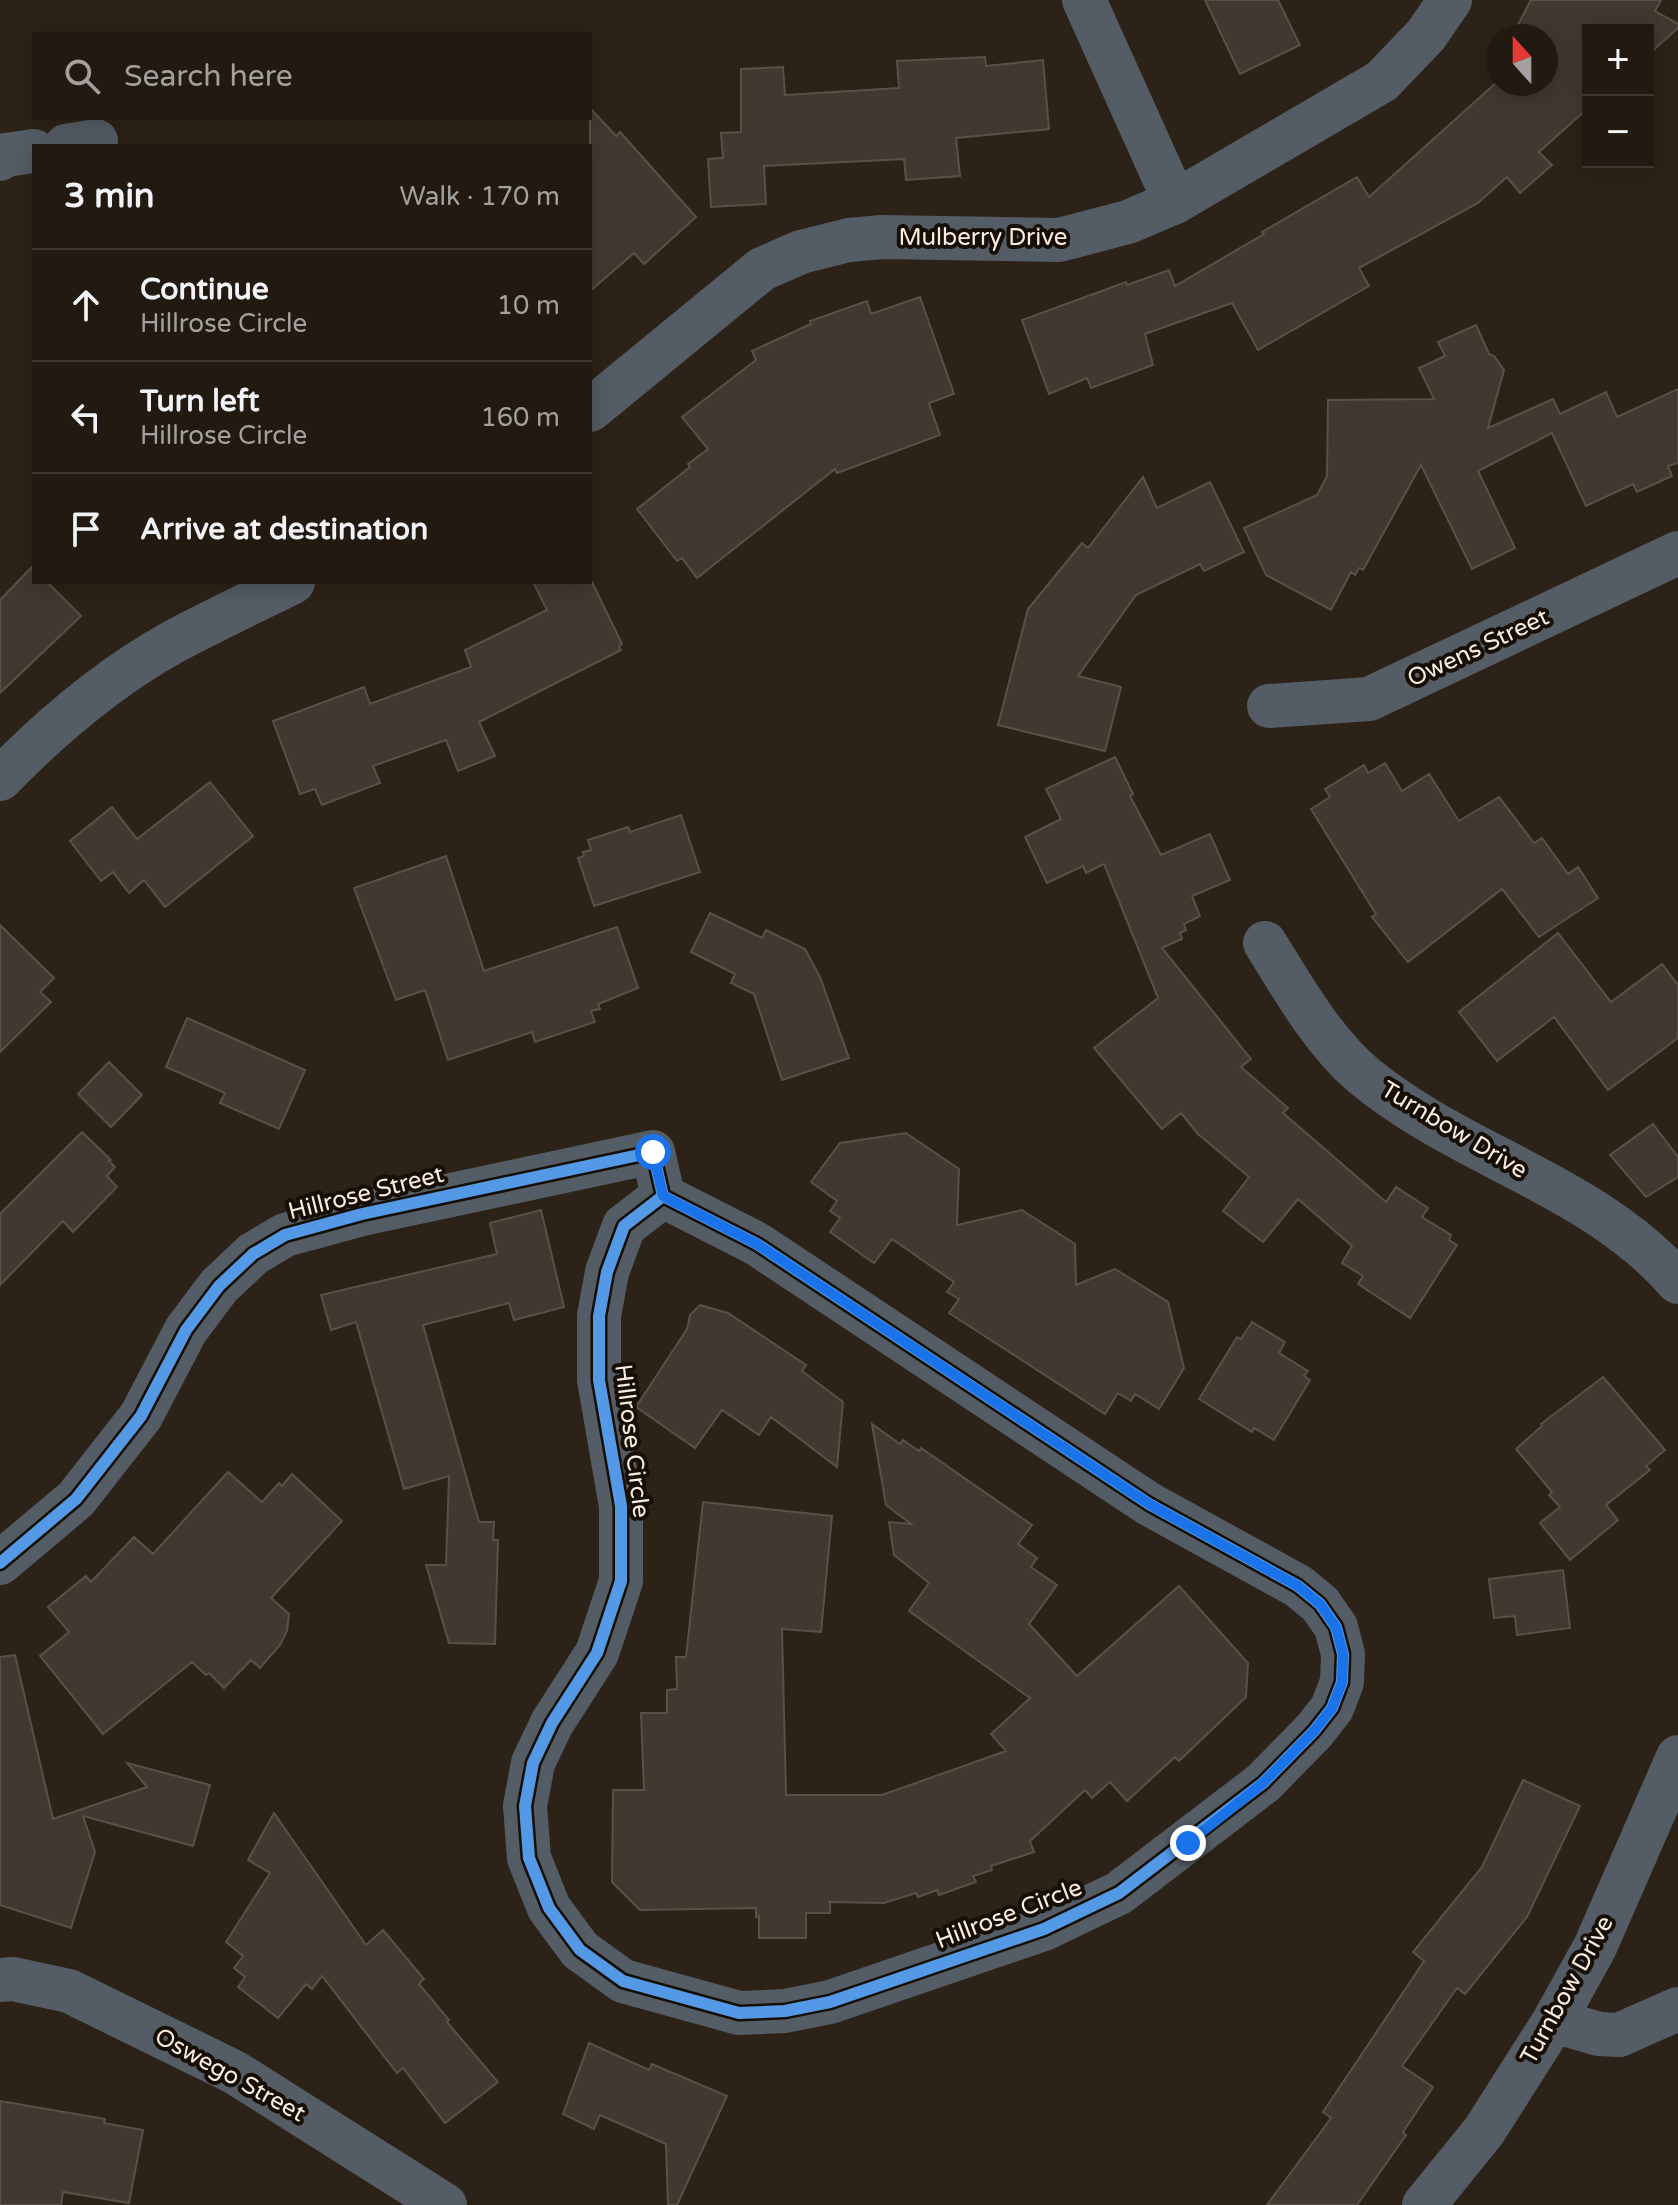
<!DOCTYPE html>
<html lang="en">
<head>
<meta charset="utf-8">
<style>
  body { margin:0; font-family:"Varela Round",sans-serif; background:#2a231a; color:#f1f3f6 }
  .controls { position:absolute; right:24px; top:24px; display:grid; overflow:hidden; border-radius:0px; box-shadow:0 4px 20px #0003 }
  .controls button { width:72px; height:72px; display:grid; place-items:center; padding:0; border:0; border-bottom:2px solid #3f3831; background:#221a11; color:#f1f3f6; font:40px sans-serif }
  .compass { position:absolute; left:1486px; top:24px; width:72px; height:72px; border-radius:50%; background:#221a11; box-shadow:0 4px 20px #0003; rotate:339deg }
  .stop { position:absolute; width:24px; height:24px; margin:-18px; border:6px solid #1a73e8; border-radius:50%; background:#fff }
  .stop.end { background:#1a73e8; border-color:#fff; box-shadow:0 2px 8px #0008 }
  .list { margin:0; padding:0; list-style:none }
  h2 { display:flex; justify-content:space-between; align-items:center; height:104px; margin:0; padding:0 32px; font-size:34px }
  h2 small { font-size:26px; font-weight:400; color:#a2a19f }
  .list li { display:grid; grid-template-columns:52px 1fr auto; gap:24px; align-items:center; box-sizing:border-box; height:112px; padding:0 32px; border-top:2px solid #3f3831 }
  .list b { display:block; font-size:30px; white-space:nowrap }
  .list p { margin:0; font-size:26px; white-space:nowrap; color:#a2a19f }
  .list em { font-size:26px; font-style:normal; color:#a2a19f }
  .icon { flex:none; width:44px; height:44px; fill:none; stroke:currentColor; stroke-width:2; stroke-linecap:round; stroke-linejoin:round }
  .map { position:relative; flex:none; width:1678px; height:2205px; overflow:hidden }
  .search { position:absolute; background:#221a11; box-shadow:0 4px 20px #0003; left:32px; top:32px; width:560px; height:88px; display:flex; align-items:center; gap:20px; box-sizing:border-box; padding:0 28px; border-radius:0px; color:#a2a19f; font-size:30px }
  .panel { position:absolute; background:#221a11; box-shadow:0 4px 20px #0003; left:32px; top:144px; width:560px; height:440px; border-radius:0px }
  .map>svg:first-child { display:block }
  .building { fill:#433830; stroke:#5a5047; stroke-width:2 }
  .lines { fill:none; stroke-linecap:round; stroke-linejoin:round }
  .minor { stroke:#545c65; stroke-width:44 }
  .cycleway-casing { stroke:#170e06; stroke-width:17 }
  .cycleway { stroke:#5399e6; stroke-width:12 }
  .route { stroke:#1a73e8; stroke-width:10 }
  .labels { text-anchor:middle; dominant-baseline:central; stroke-width:8; stroke-linejoin:round; paint-order:stroke }
  .street-label { font-size:24px; fill:#faece0; stroke:#170e06 }
</style>
</head>
<body>
<div class="map">
<svg width="1678" height="2205" viewBox="0 0 1678 2205">
  <rect width="100%" height="100%" fill="#2d2217"/>
  <path class="building" d="M 1205,0 L 1278,0 L 1300,45 L 1240,74 Z
    M 1531,0 L 1661,0 L 1655,11 L 1678,24 L 1678,28 L 1648,55 L 1648,30 L 1588,30 L 1588,108 L 1539,152 L 1552,165 L 1520,193 L 1507,177 L 1478,203 L 1359,268 L 1369,286 L 1258,350 L 1232,303 L 1145,334 L 1153,365 L 1091,388 L 1087,378 L 1049,394 L 1022,320 L 1126,282 L 1127,285 L 1169,270 L 1175,286 L 1264,234 L 1262,232 L 1357,177 L 1369,197 L 1498,81 L 1498,84 L 1546,84 L 1548,36 L 1512,36 Z
    M 985,57 L 986,66 L 1043,60 L 1049,129 L 956,138 L 960,176 L 906,180 L 904,159 L 764,166 L 766,204 L 711,207 L 708,159 L 723,158 L 721,133 L 741,132 L 741,69 L 783,67 L 785,95 L 899,88 L 897,61 Z
    M 590,108 L 616,136 L 620,132 L 696,217 L 644,264 L 634,253 L 590,291 Z
    M 920,297 L 954,394 L 929,403 L 940,435 L 837,473 L 835,469 L 697,578 L 682,558 L 677,561 L 637,509 L 690,467 L 688,464 L 708,449 L 682,417 L 756,360 L 752,351 L 811,324 L 810,321 L 867,301 L 871,314 Z
    M 1476,325 L 1489,354 L 1494,356 L 1504,370 L 1488,428 L 1553,399 L 1560,414 L 1606,392 L 1617,417 L 1678,389 L 1678,463 L 1668,466 L 1672,476 L 1637,492 L 1633,484 L 1586,506 L 1552,433 L 1478,471 L 1515,548 L 1472,569 L 1421,465 L 1363,570 L 1359,568 L 1355,575 L 1351,572 L 1331,610 L 1266,575 L 1244,528 L 1317,495 L 1327,476 L 1328,400 L 1434,399 L 1419,368 L 1445,356 L 1438,342 Z
    M 1143,477 L 1157,508 L 1210,482 L 1244,552 L 1204,571 L 1200,564 L 1136,595 L 1078,676 L 1121,687 L 1105,751 L 998,725 L 1028,609 L 1082,543 L 1088,548 Z
    M 32,567 L 34,582 L 47,582 L 81,616 L 0,693 L 0,600 Z
    M 533,582 L 592,582 L 622,644 L 619,646 L 621,650 L 479,722 L 495,756 L 458,771 L 446,740 L 373,766 L 380,783 L 322,805 L 315,789 L 300,794 L 273,721 L 364,687 L 370,704 L 471,667 L 465,650 L 547,610 Z
    M 1115,757 L 1133,794 L 1130,796 L 1161,855 L 1210,834 L 1230,880 L 1192,896 L 1200,916 L 1184,924 L 1186,930 L 1180,933 L 1182,939 L 1162,948 L 1251,1059 L 1241,1067 L 1288,1108 L 1283,1113 L 1386,1202 L 1396,1187 L 1428,1208 L 1422,1217 L 1451,1235 L 1449,1240 L 1457,1245 L 1410,1318 L 1358,1284 L 1363,1276 L 1342,1263 L 1352,1246 L 1298,1199 L 1263,1242 L 1223,1211 L 1249,1177 L 1198,1134 L 1181,1113 L 1162,1129 L 1094,1048 L 1158,998 L 1104,864 L 1086,873 L 1083,866 L 1047,883 L 1025,837 L 1061,819 L 1046,789 Z
    M 1385,763 L 1402,791 L 1429,774 L 1459,821 L 1499,797 L 1534,843 L 1542,838 L 1568,874 L 1578,867 L 1598,898 L 1539,937 L 1502,889 L 1408,962 L 1372,917 L 1376,914 L 1311,809 L 1330,797 L 1325,789 L 1364,765 L 1368,773 Z
    M 210,782 L 253,836 L 165,907 L 144,880 L 129,893 L 113,872 L 101,881 L 70,841 L 112,807 L 137,839 Z
    M 681,815 L 700,872 L 594,906 L 578,858 L 584,856 L 583,852 L 591,850 L 588,840 L 628,827 L 630,832 Z
    M 446,856 L 484,971 L 617,927 L 638,988 L 598,1004 L 600,1009 L 591,1011 L 595,1022 L 535,1042 L 532,1032 L 448,1060 L 425,990 L 396,1000 L 354,888 Z
    M 710,913 L 762,938 L 766,930 L 805,949 L 820,977 L 849,1058 L 782,1080 L 754,994 L 731,983 L 735,974 L 691,952 Z
    M 0,925 L 54,978 L 40,992 L 51,1002 L 0,1052 Z
    M 1558,933 L 1611,1002 L 1662,964 L 1678,985 L 1678,1038 L 1608,1090 L 1554,1017 L 1497,1061 L 1459,1012 Z
    M 187,1018 L 305,1070 L 279,1129 L 220,1103 L 225,1093 L 166,1067 Z
    M 109,1062 L 142,1095 L 111,1127 L 78,1094 Z
    M 1653,1124 L 1678,1157 L 1678,1177 L 1646,1197 L 1610,1155 Z
    M 82,1132 L 111,1160 L 109,1161 L 115,1167 L 107,1176 L 117,1187 L 73,1232 L 63,1221 L 0,1285 L 0,1214 Z
    M 906,1133 L 959,1169 L 957,1225 L 1022,1210 L 1075,1244 L 1076,1285 L 1115,1269 L 1168,1302 L 1184,1368 L 1159,1409 L 1135,1394 L 1131,1401 L 1118,1393 L 1105,1414 L 949,1313 L 959,1299 L 947,1292 L 954,1282 L 892,1239 L 874,1263 L 830,1232 L 840,1218 L 830,1211 L 837,1201 L 811,1182 L 840,1143 Z
    M 541,1210 L 564,1307 L 514,1320 L 509,1303 L 423,1325 L 479,1522 L 494,1522 L 493,1540 L 498,1540 L 495,1644 L 449,1643 L 426,1565 L 446,1565 L 449,1476 L 404,1489 L 356,1322 L 331,1330 L 321,1295 L 497,1254 L 490,1223 Z
    M 700,1305 L 728,1313 L 806,1365 L 802,1371 L 843,1402 L 837,1467 L 771,1417 L 759,1435 L 722,1410 L 695,1448 L 636,1407 L 687,1329 L 690,1315 Z
    M 1252,1322 L 1285,1342 L 1279,1353 L 1308,1371 L 1304,1376 L 1310,1380 L 1274,1440 L 1254,1428 L 1252,1432 L 1199,1399 L 1237,1337 L 1241,1339 Z
    M 1603,1377 L 1665,1450 L 1646,1466 L 1650,1470 L 1606,1505 L 1618,1520 L 1570,1560 L 1540,1523 L 1560,1507 L 1549,1495 L 1552,1492 L 1516,1449 L 1542,1426 L 1541,1424 Z
    M 872,1424 L 900,1444 L 903,1440 L 919,1451 L 921,1448 L 1032,1525 L 1018,1544 L 1037,1558 L 1031,1567 L 1057,1585 L 1029,1624 L 1077,1676 L 1179,1586 L 1248,1663 L 1246,1697 L 1179,1761 L 1175,1757 L 1127,1801 L 1110,1782 L 1092,1798 L 1085,1790 L 1030,1841 L 1034,1852 L 991,1866 L 992,1870 L 973,1876 L 976,1882 L 939,1895 L 937,1890 L 918,1897 L 916,1893 L 884,1903 L 830,1902 L 830,1913 L 806,1913 L 806,1938 L 759,1938 L 759,1916 L 756,1917 L 756,1908 L 640,1910 L 612,1882 L 613,1790 L 644,1790 L 641,1713 L 667,1713 L 667,1690 L 677,1689 L 676,1657 L 686,1657 L 703,1502 L 832,1516 L 821,1632 L 782,1629 L 786,1795 L 882,1795 L 1006,1751 L 991,1734 L 1030,1698 L 909,1611 L 929,1583 L 894,1555 L 889,1522 L 911,1524 L 886,1505 Z
    M 228,1472 L 262,1502 L 279,1483 L 282,1486 L 292,1474 L 342,1521 L 271,1598 L 289,1614 L 287,1631 L 280,1645 L 260,1668 L 251,1660 L 224,1688 L 209,1673 L 206,1675 L 192,1662 L 103,1734 L 40,1656 L 69,1632 L 48,1607 L 86,1576 L 91,1582 L 134,1537 L 153,1554 Z
    M 1563,1570 L 1570,1628 L 1517,1635 L 1515,1616 L 1494,1618 L 1489,1579 Z
    M 15,1655 L 53,1819 L 147,1787 L 127,1763 L 210,1785 L 193,1846 L 83,1816 L 95,1852 L 71,1928 L 0,1905 L 0,1657 Z
    M 1523,1780 L 1580,1806 L 1527,1917 L 1465,1994 L 1457,1988 L 1402,2066 L 1433,2087 L 1403,2132 L 1406,2135 L 1357,2205 L 1267,2205 L 1331,2118 L 1323,2112 L 1424,1961 L 1413,1952 L 1482,1867 Z
    M 274,1813 L 366,1945 L 383,1930 L 424,1979 L 419,1984 L 449,2020 L 447,2022 L 498,2082 L 445,2123 L 403,2068 L 397,2073 L 322,1976 L 312,1989 L 306,1984 L 278,2018 L 238,1987 L 245,1977 L 234,1968 L 243,1956 L 226,1942 L 270,1873 L 248,1860 Z
    M 589,2043 L 649,2070 L 652,2064 L 727,2096 L 677,2205 L 668,2205 L 666,2144 L 600,2115 L 594,2129 L 563,2114 Z
    M 0,2101 L 105,2119 L 104,2123 L 143,2130 L 129,2203 L 63,2192 L 61,2205 L 0,2205 Z"/>
  <g class="lines">
    <path class="minor" d="M 1084,0 L 1175,202
      M 66,146 L 96,141
      M 0,159 L 6,155 L 34,151
      M 590,410 L 762,269 L 801,252 L 849,240 L 882,237 L 1059,240 L 1128,222 L 1175,202 L 1382,81 L 1426,35 L 1450,0
      M 1269,706 L 1369,699 L 1678,553
      M 0,779 C 51,727 108,678 173,642 C 212,621 253,602 293,582
      M 1265,943 C 1293,988 1323,1041 1363,1075 C 1460,1156 1594,1185 1678,1282
      M 0,1563 L 76,1499 L 141,1416 L 186,1330 L 219,1286 L 253,1254 L 285,1235 L 362,1214 L 653,1152 L 663,1196 L 757,1244 L 1149,1504 L 1298,1586 L 1320,1604 L 1336,1627 L 1343,1654 L 1342,1682 L 1332,1708 L 1314,1731 L 1263,1783 L 1119,1893 L 1044,1929 L 830,2002 L 785,2011 L 739,2013 L 623,1981 L 580,1950 L 549,1908 L 529,1858 L 525,1806 L 533,1763 L 552,1723 L 597,1653 L 621,1581 L 621,1506 L 599,1380 L 599,1316 L 607,1272 L 624,1226 L 663,1196
      M 0,1980 L 13,1979 L 69,1991 L 234,2072 L 445,2205
      M 1554,2021 L 1599,2034 L 1619,2035 L 1678,2009
      M 1424,2205 L 1484,2131 L 1554,2021 L 1595,1947 L 1678,1757"/>
    <g class="cycleway-casing">
      <path id="cycleway" d="M 0,1563 L 76,1499 L 141,1416 L 186,1330 L 219,1286 L 253,1254 L 285,1235 L 362,1214 L 653,1152 L 663,1196 L 757,1244 L 1149,1504 L 1298,1586 L 1320,1604 L 1336,1627 L 1343,1654 L 1342,1682 L 1332,1708 L 1314,1731 L 1263,1783 L 1119,1893 L 1044,1929 L 830,2002 L 785,2011 L 739,2013 L 623,1981 L 580,1950 L 549,1908 L 529,1858 L 525,1806 L 533,1763 L 552,1723 L 597,1653 L 621,1581 L 621,1506 L 599,1380 L 599,1316 L 607,1272 L 624,1226 L 663,1196"/>
    </g>
    <use href="#cycleway" class="cycleway"/>
  </g>
  <g class="lines">
    <path class="route" d="M 653,1152 L 663,1196 L 757,1244 L 1149,1504 L 1298,1586 L 1320,1604 L 1336,1627 L 1343,1654 L 1342,1682 L 1332,1708 L 1314,1731 L 1263,1783 L 1188,1843"/>
  </g>
  <g class="labels">
    <g class="street-label">
      <text x="983" y="237">Mulberry Drive</text>
      <text transform="translate(1478 648) rotate(-25)">Owens Street</text>
      <text transform="translate(1454 1130) rotate(31)">Turnbow Drive</text>
      <text transform="translate(366 1193) rotate(-14)">Hillrose Street</text>
      <text transform="translate(632 1441) rotate(83)">Hillrose Circle</text>
      <text transform="translate(1009 1914) rotate(-21)">Hillrose Circle</text>
      <text transform="translate(1567 1990) rotate(-61)">Turnbow Drive</text>
      <text transform="translate(230 2075) rotate(29)">Oswego Street</text>
    </g>
  </g>
</svg>
<div class="controls">
<button>+</button>
<button>−</button>
</div>
<svg class="compass" viewBox="-18 -18 36 36"><path d="M0-13l5 13h-10z" fill="#e53935"/><path d="M0 13l5-13h-10z" fill="#a2a19f"/></svg>
<div class="stop" style="left:653px;top:1152px"></div>
<div class="stop end" style="left:1188px;top:1843px"></div>
<div class="search"><svg class="icon" aria-label="search" viewBox="0 0 24 24"><circle cx="10" cy="10" r="6"/><path d="M15 15l6 6"/></svg>Search here</div>
<section class="panel">
<h2>3 min<small>Walk · 170 m</small></h2>
<ul class="list">
<li><svg class="icon" aria-label="ahead" viewBox="0 0 24 24"><path d="M12 20V5M6 11l6-6 6 6"/></svg><div><b>Continue</b><p>Hillrose Circle</p></div><em>10 m</em></li>
<li><svg class="icon" aria-label="left" viewBox="0 0 24 24"><path d="M17 20v-9H6M10 6l-5 5 5 5"/></svg><div><b>Turn left</b><p>Hillrose Circle</p></div><em>160 m</em></li>
<li><svg class="icon" aria-label="arrive" viewBox="0 0 24 24"><path d="M6 21V4h12l-3 4 3 4H6"/></svg><div><b>Arrive at destination</b></div></li>
</ul>
</section>
</div>
</body>
</html>
